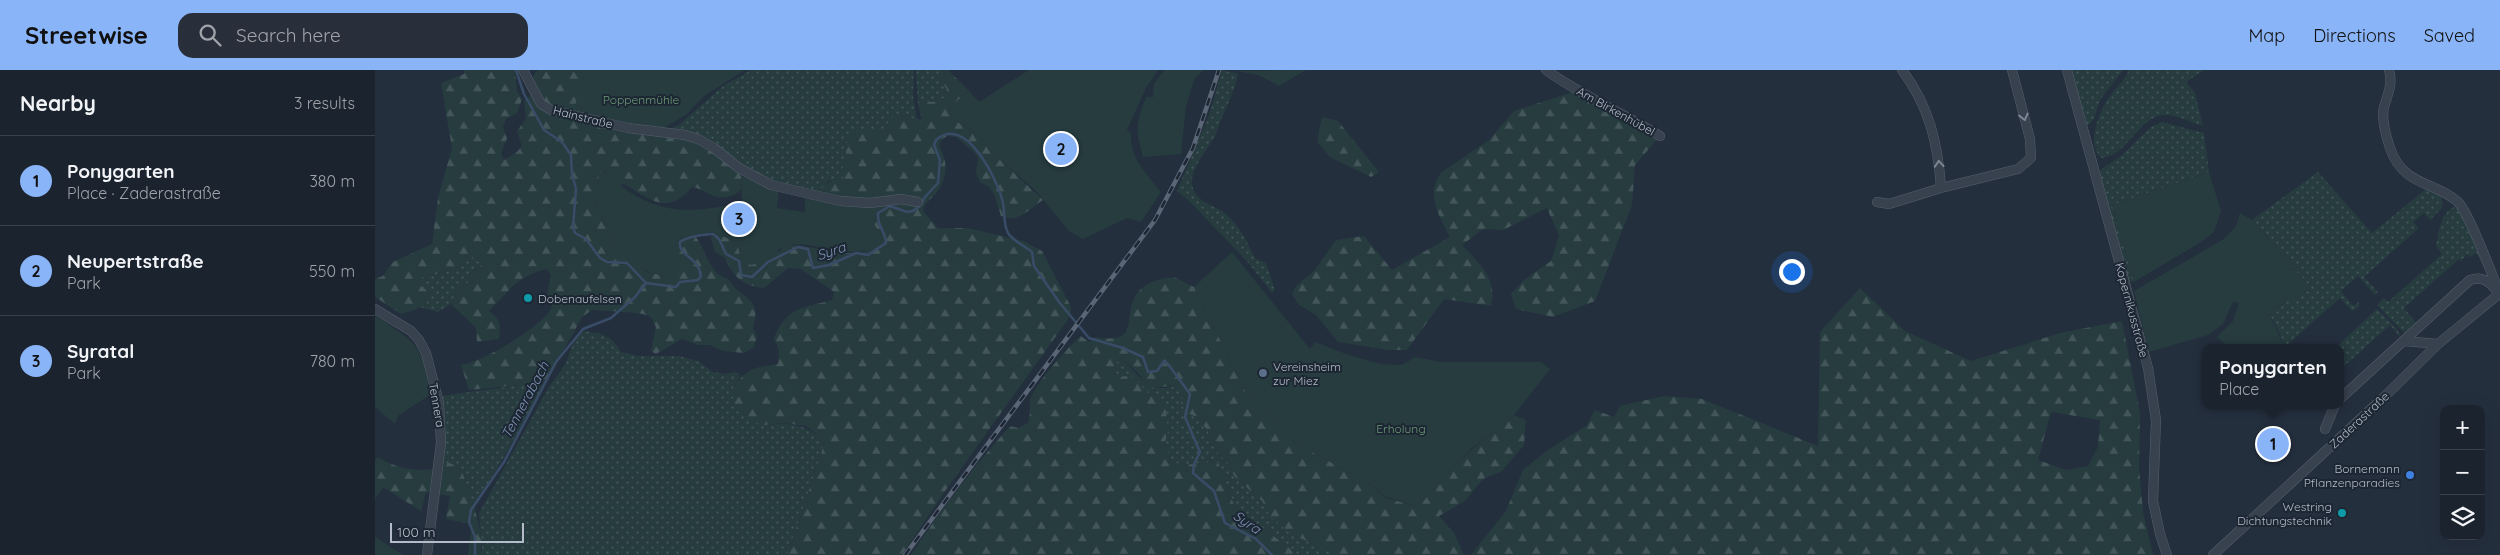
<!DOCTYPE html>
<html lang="en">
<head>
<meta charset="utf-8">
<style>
  body { margin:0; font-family:Quicksand,sans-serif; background:#282f3a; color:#f1f3f6 }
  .controls { position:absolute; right:15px; bottom:15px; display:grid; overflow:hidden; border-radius:10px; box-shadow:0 5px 20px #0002 }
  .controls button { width:45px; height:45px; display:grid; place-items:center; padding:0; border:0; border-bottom:1px solid #39404a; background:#1b232e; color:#f1f3f6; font:25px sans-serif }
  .scale { position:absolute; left:15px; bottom:12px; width:134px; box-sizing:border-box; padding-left:5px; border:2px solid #b4bcc9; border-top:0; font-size:14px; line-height:18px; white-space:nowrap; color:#b4bcc9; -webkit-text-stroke:4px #1d2633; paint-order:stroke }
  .you { position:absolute; left:1416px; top:201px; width:18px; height:18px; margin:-12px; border:4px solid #fff; border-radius:50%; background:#1a73e8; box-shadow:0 0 0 8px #1a73e833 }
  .badge { display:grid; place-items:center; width:32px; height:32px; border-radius:50%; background:#8ab4f8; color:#111; font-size:16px; font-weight:700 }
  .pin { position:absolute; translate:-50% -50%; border:2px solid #fff; box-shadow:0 1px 5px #0006 }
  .popup { position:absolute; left:1827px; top:274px; width:142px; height:65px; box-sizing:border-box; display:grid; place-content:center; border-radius:10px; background:#1b232e; filter:drop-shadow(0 1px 4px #0005); font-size:16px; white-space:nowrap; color:#a0a4aa }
  .popup b { font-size:19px; color:#f1f3f6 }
  .popup::after { content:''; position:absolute; left:50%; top:100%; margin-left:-10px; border:10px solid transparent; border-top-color:#1b232e }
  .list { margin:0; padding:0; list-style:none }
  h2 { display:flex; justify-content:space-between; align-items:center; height:65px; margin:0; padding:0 20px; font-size:21px }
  h2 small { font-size:16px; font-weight:400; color:#a0a4aa }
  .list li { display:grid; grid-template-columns:32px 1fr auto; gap:15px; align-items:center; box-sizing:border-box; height:90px; padding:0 20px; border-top:1px solid #39404a }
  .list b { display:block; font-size:19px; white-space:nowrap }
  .list p { margin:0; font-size:16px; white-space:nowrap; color:#a0a4aa }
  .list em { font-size:16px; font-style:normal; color:#a0a4aa }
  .icon { flex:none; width:28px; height:28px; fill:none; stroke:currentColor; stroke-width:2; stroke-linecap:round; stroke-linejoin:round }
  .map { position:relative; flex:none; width:2125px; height:485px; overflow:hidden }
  header { display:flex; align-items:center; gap:30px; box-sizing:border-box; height:70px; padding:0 25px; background:#8ab4f8; color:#111 }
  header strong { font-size:24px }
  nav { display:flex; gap:28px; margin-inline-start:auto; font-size:18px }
  .search { width:350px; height:45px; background:#282f3a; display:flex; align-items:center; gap:12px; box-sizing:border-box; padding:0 18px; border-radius:15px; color:#a0a4aa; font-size:19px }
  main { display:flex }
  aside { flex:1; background:#1b232e }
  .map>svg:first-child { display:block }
  .grass { fill:url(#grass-dots) }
  .forest { fill:url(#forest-firs); fill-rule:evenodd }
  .green { fill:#263c3f }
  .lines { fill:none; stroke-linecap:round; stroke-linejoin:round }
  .stream { stroke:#394c67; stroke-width:2.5 }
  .minor-casing { stroke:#565f6c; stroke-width:10 }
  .minor { stroke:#38414e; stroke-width:9 }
  .rail-casing { stroke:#5a6575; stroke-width:4.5 }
  .rail { stroke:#1d2633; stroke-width:2.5; stroke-dasharray:8; stroke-linecap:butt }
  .oneway { stroke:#7c8592 }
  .culture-dot { fill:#0f9aa8; stroke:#1d2633; stroke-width:2 }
  .service-dot { fill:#5c6f8a; stroke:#1d2633; stroke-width:2 }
  .shop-dot { fill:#3f7fe0; stroke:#1d2633; stroke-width:2 }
  .labels { text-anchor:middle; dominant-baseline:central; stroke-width:4; stroke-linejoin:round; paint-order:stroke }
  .park-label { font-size:12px; fill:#6b9a76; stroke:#1d2633 }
  .street-label { font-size:12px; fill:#b4bcc9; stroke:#1d2633 }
  .poi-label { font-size:12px; fill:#b4bcc9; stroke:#1d2633; text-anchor:start }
  .water-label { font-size:14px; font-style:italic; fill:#7c92b1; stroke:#1d2633 }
</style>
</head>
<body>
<header>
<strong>Streetwise</strong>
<div class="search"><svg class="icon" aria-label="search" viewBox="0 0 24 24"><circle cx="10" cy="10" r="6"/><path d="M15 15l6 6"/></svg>Search here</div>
<nav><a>Map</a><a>Directions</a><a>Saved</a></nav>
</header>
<main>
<aside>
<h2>Nearby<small>3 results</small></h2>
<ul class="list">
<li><span class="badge">1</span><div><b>Ponygarten</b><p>Place · Zaderastraße</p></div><em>380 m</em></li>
<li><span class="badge">2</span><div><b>Neupertstraße</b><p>Park</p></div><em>550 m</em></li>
<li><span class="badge">3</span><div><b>Syratal</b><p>Park</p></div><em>780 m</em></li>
</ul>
</aside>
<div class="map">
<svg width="2125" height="485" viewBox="0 0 2125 485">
  <defs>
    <pattern id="grass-dots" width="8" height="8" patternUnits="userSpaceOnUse" patternTransform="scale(1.25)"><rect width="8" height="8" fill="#263c3f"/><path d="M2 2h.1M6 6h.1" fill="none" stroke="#435659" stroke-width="1.8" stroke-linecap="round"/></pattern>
    <pattern id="forest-firs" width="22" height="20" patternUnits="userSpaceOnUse" patternTransform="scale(1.25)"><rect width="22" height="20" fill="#263c3f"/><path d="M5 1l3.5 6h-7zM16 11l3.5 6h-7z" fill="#435659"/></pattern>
  </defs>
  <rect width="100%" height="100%" fill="#242f3e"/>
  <path class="grass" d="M 376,0 L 539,0 L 538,26 L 542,50 L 537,50 L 526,45 L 511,63 L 502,60 C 486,74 467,86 468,109 L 452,111 L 448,124 L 402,113 L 382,105 L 293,61 L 305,54 L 348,16 Z
    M 541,0 L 573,0 L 565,9 L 572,20 L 569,28 L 557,32 L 548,32 L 543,35 Z
    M 847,0 L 863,4 C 859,25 848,42 842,61 C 836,79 806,104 821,124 C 827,133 839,136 847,141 C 862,151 873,173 880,188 L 891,193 L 900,220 L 897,223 L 871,190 L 814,131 L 802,121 L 834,45 Z
    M 1698,0 L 1748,0 L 1725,30 L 1719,49 L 1711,57 L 1698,10 Z
    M 1754,0 L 1829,0 L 1811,12 L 1820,23 L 1828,56 C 1816,53 1805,46 1794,45 C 1764,42 1754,87 1726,88 C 1711,72 1724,42 1735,26 C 1741,17 1750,10 1754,0 Z
    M 1787,52 L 1829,63 L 1834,102 L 1737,135 L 1759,212 L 1753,211 L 1724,101 L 1747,85 L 1776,57 Z
    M 1943,102 L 1997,163 L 2051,119 L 2064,123 L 2068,132 L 2066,139 L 2055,150 L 2049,143 L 2038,152 L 2044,158 L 1989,207 L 2003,222 L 2000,225 L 1983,206 L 1966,221 L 1978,236 L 1984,232 L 1984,237 L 1973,244 L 1977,241 L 1965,228 L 1910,277 L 1901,256 L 1893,242 L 1936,218 L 1877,150 Z
    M 2079,137 L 2086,140 L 2113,203 L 2101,183 L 2095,187 L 2092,184 L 2086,191 L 2084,189 L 2029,238 L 2042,254 L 2030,264 L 2002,235 L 2009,228 L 2013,232 L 2067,184 L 2061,176 C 2064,162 2065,143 2079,137 Z
    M 95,187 L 107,188 L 107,192 L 92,214 L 83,219 L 76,234 L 63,242 L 45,237 L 51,234 L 54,222 L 46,216 L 46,208 C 68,201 77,205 95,187 Z
    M 2002,239 L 2023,260 L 2026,268 L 2015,255 L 1966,299 L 1966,278 L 1960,278 Z
    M 209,261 C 228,264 236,264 246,282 L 263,286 L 304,286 L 323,291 L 338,302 L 351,304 L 359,302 L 366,305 L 357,320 L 389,355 C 416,352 427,353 449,370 L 446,385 L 412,485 L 104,485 L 107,479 L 104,443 L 174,317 L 190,295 L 201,266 Z
    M 746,288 C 756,297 770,317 784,318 C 789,319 796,317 801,316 L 809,321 L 806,333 L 822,347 L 833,361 L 840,380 L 855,395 L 859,406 L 887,431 L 895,446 L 960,485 L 923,485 L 891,460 L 871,449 L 859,435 L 843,392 C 827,392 809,398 795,391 L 790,373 L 793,360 L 771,322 L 758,307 L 743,309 L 738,302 L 740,295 Z
    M 146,315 L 169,317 L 99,439 L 86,398 L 66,398 L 70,350 L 66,326 Z"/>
  <path class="forest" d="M 90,0 L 140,0 L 142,21 L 147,29 L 142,43 L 131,49 L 128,57 L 132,68 L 126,83 L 129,90 L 142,82 L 147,76 L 142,61 L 151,49 L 149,31 L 160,22 C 157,13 156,6 163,0 L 211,0 L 199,41 L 280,66 L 310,69 L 328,75 L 350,89 L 366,106 C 367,116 368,121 358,125 C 340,133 333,120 317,117 C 293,146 276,130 249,114 L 245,115 L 229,101 L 224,104 L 221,139 L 233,156 L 239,181 L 251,185 L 274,203 L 307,167 L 319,165 C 329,176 331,191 341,202 C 344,206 350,207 354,210 C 357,213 358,217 361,219 C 379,233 384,234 378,258 L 382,266 L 379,277 L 369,283 L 348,281 L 335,275 L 323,275 L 307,269 L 281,284 L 276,281 L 281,257 C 279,253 277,248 274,246 C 269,242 227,241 217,240 L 207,247 L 169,317 L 146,315 L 94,320 L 86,295 C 107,292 165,258 175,240 C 177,237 177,232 177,229 L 172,224 L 176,204 L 171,199 C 139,208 137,219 114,241 C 125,249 126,255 124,269 L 102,272 L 101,258 L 76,234 L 83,219 L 92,214 L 107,193 L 107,188 L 95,187 C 76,206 69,200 46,208 L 46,216 L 54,222 C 56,238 38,240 26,244 L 0,227 L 0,209 L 8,206 L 18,192 L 57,174 L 63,128 L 77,78 L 66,13 L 89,4 Z
    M 573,0 L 594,21 L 575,37 L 583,52 L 603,65 L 620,85 L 668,130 C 655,138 643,154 626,146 L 619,124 L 614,117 L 605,112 L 601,103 L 603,88 L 600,83 L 581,67 L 572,66 L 566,70 L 564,76 C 573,91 573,107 562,122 C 556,130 550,131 548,141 L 563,158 L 592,158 L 648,171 L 667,181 L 696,237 L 696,245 L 568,424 L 527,485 L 412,485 L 446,385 L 449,370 L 431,356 L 410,353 L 389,355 L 373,349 L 359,335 L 357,320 C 371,298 378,298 403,294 L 404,280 L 399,268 C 412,237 427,238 457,230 L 459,222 L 426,199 L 413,198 L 389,218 C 368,216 359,208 350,188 L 340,182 L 336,168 L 338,162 L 362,172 L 366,188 L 405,181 L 409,175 C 435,174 465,187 488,182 C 495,181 502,172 508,168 L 500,156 L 476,130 L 448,124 L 446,119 L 460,107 L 468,109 L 467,99 L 472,87 L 470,79 L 473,70 L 484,60 L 502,60 L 511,63 L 514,61 L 512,56 L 514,49 C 525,42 535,50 547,49 L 543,35 L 548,31 L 557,32 L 569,28 L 572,20 L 565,9 Z
    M 1204,20 L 1285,66 L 1260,95 L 1257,135 L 1220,231 L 1178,247 L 1141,239 L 1136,224 L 1149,210 L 1176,191 L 1184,166 L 1172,138 L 1128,160 L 1108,159 L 1087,175 C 1104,193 1123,209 1116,236 L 1069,229 L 1032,280 L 1014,280 L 963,272 L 941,245 L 924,235 L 917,224 L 921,216 L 939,201 L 961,170 L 989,166 L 1017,200 L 1075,167 C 1065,147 1049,123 1067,102 L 1114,70 L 1139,41 Z
    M 947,47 L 963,51 L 1004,102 L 996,107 L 955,87 L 942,72 Z
    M 799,207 L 819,217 L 871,322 L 921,373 L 992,412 L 1011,428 L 1044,437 C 1070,401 1104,372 1139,345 L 1151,350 L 1149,375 L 1127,401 L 1108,409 L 1090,431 L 1064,446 L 1079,463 L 1089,485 L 960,485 L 913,462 L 895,446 L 887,431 L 859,406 L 855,395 L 840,380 L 833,361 L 822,347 L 810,342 L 806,333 L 809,321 L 800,316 L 774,318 L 763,303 L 746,288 L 740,295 L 738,302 L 743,309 L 750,306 L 758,307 L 771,322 L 783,327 L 791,340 L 793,360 L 790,373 L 795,391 C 809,398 827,392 843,392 L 859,435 L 871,449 L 891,460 L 923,485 L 536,485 C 566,440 599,396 635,356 L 643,358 L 653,353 C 656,345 654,337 655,330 C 660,315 693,276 706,266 L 714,272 L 721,267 C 771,276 743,241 766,219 C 774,211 788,208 799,207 Z
    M 1485,218 L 1530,261 L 1596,291 L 1685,263 L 1747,251 L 1765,343 L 1764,398 L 1768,442 L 1778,485 L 1096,485 L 1131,441 L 1148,400 L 1174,379 L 1211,356 L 1220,340 L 1239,347 L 1245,336 L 1289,326 L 1327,329 L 1443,376 L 1445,262 ZM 1676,342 L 1725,350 L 1723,377 L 1713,396 L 1691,400 L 1663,390 Z
    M 3,387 C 22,400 53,405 74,393 L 86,398 C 92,419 113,466 104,485 L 93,485 L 97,454 L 71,449 L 75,426 L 51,422 L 46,441 L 8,417 L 0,429 L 0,390 Z"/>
  <path class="green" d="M 211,0 L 370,0 L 329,26 L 312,44 L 289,58 L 276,59 L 198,42 Z
    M 654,0 L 783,0 L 771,18 L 752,60 L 756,63 C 754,87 772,104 786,122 L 766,152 L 752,148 L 708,169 L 694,161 L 660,120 L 620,85 L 603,65 L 583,52 L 575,37 L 594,21 L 604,32 Z
    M 789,0 L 829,0 L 820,8 L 811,36 L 806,84 L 768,87 C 760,59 761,54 771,27 L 778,27 L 779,14 Z
    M 931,0 L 904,16 L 883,5 L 861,1 Z
    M 229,101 C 256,126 277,139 314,140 C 332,140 350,135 367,134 L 366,106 L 404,121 L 402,138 L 430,142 L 430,127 L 501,136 L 500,156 L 508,168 L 504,177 C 467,191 445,170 412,175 C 406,176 397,187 390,190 C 386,193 381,194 376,195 L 366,188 L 362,172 L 338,162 L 307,167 L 295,181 L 305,199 C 277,217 263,189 239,181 L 233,156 L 221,139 L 224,104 Z
    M 1834,102 L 1846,141 L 1839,162 L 1826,172 L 1759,212 L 1737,135 Z
    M 1865,143 L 1877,150 L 1936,218 L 1893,242 L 1910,278 L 1854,278 L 1842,267 L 1858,251 L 1864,233 L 1858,232 L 1848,254 L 1833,265 L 1774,282 L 1759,221 L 1849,169 L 1861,156 Z
    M 857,182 L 935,279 L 940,272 L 974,285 L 1006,294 L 1027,295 L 1040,287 L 1066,292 L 1166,292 L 1175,299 L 1139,345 L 1095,380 L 1057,420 L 1044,437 L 1011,427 L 992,412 L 921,373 L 871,322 L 819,217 Z
    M 0,246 C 10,250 14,255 23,261 C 47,276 53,297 55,325 L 24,345 L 20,354 L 0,337 Z
    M 0,467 L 28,485 L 0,485 Z"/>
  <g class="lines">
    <path class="stream" d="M 141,0 L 149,24 L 169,60 L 187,72 L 196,85 L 197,104 L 201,119 L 198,157 L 200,163 L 211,169 L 225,188 L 232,192 L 252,193 L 271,213 L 301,217 L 305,212 L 323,210 L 326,206 C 324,187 303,186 305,172 C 314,166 327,165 338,164 C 347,170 346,175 351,184 L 364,191 L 366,205 L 377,207 L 393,192 L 423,177 L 433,179 L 438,198 L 454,195 L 481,183 L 493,185 L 511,173 C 511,162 502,157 503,143 L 515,136 L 532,142 L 538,141 L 545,136 L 550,127 L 563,113 L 565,90 L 559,75 L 561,70 C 591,43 623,111 628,133 C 630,143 628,154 633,163 C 638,171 650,176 657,182 L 659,196 L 684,232 L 714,268 L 748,278 L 768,287 L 773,302 L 782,301 L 789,291 L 793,294 L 815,324 L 810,347 L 825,382 L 819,394 L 818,403 L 839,421 L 850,453 L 881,469 L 897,485
      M 100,485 L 100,467 L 94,452 L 96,440 L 129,392 L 181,292 L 208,259 L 236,248 L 260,227 L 271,213"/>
    <g class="minor-casing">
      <path id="minor" d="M 148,0 L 166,34 L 176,40 L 253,58 L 310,65 L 323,69 L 339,78 L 364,98 L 396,115 L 465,131 L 495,133 L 526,129 L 543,132
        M 1171,0 C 1207,26 1248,43 1285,66
        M 1527,0 C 1554,36 1563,73 1566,118 L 1643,99 L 1656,88 L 1655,69 L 1637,0
        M 1692,0 L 1773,298 L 1781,350 L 1778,431 L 1785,464 L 1792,485
        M 2014,0 C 2018,14 2013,23 2009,37 C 2006,49 2011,66 2015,78 C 2028,116 2058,111 2082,131 C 2094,142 2117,205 2125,224
        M 1502,132 L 1514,134 L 1566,118
        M 0,239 L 36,261 L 44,270 L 51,283 L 64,333 L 66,373 L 52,485
        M 2029,271 L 2063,274
        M 1966,328 L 2095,210 C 2107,206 2114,211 2121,220
        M 1950,359 L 1960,335
        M 1838,485 L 2008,328 L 2063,274 L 2125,223"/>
    </g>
    <use href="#minor" class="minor"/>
    <g class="rail-casing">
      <path id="rail" d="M 530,485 L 780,150 L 818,78 L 844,0"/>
    </g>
    <use href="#rail" class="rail"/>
  </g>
  <defs><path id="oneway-chevron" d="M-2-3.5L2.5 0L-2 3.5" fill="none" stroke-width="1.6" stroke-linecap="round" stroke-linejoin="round" transform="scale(1.25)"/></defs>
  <g class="oneway">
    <use href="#oneway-chevron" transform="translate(1649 47) rotate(76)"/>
    <use href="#oneway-chevron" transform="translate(1564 94) rotate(-94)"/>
  </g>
  <g class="culture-dot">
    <circle cx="153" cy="228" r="5"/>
    <circle cx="1967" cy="443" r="5"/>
  </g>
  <circle class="service-dot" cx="888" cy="303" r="5"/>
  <circle class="shop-dot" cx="2035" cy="405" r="5"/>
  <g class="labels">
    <g class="park-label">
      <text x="266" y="29">Poppenmühle</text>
      <text x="1026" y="358">Erholung</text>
    </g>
    <g class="street-label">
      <text transform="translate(1241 41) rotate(29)">Am Birkenhübel</text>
      <text transform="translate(208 47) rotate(14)">Hainstraße</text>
      <text transform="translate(1757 240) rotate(75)">Kopernikusstraße</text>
      <text transform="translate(62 335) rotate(80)">Tennera</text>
      <text transform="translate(1984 350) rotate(-43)">Zaderastraße</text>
    </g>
    <g class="poi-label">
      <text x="163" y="228">Dobenaufelsen</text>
      <text x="898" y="296">Vereinsheim<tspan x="898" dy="14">zur Miez</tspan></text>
      <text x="2025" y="398" text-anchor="end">Bornemann<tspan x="2025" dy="14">Pflanzenparadies</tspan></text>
      <text x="1957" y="436" text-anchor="end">Westring<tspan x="1957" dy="14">Dichtungstechnik</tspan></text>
    </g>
    <g class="water-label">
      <text transform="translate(456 181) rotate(-19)">Syra</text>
      <text transform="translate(150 330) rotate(-62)">Tennerabach</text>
      <text transform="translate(872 452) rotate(34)">Syra</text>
    </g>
  </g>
</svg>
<div class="controls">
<button>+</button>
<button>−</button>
<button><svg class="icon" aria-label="layers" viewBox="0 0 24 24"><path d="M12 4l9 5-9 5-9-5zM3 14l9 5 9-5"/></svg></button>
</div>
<div class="scale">100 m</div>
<div class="you"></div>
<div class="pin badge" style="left:1898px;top:374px">1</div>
<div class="popup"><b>Ponygarten</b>Place</div>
<div class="pin badge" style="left:686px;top:79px">2</div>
<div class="pin badge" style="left:364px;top:149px">3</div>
</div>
</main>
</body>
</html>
